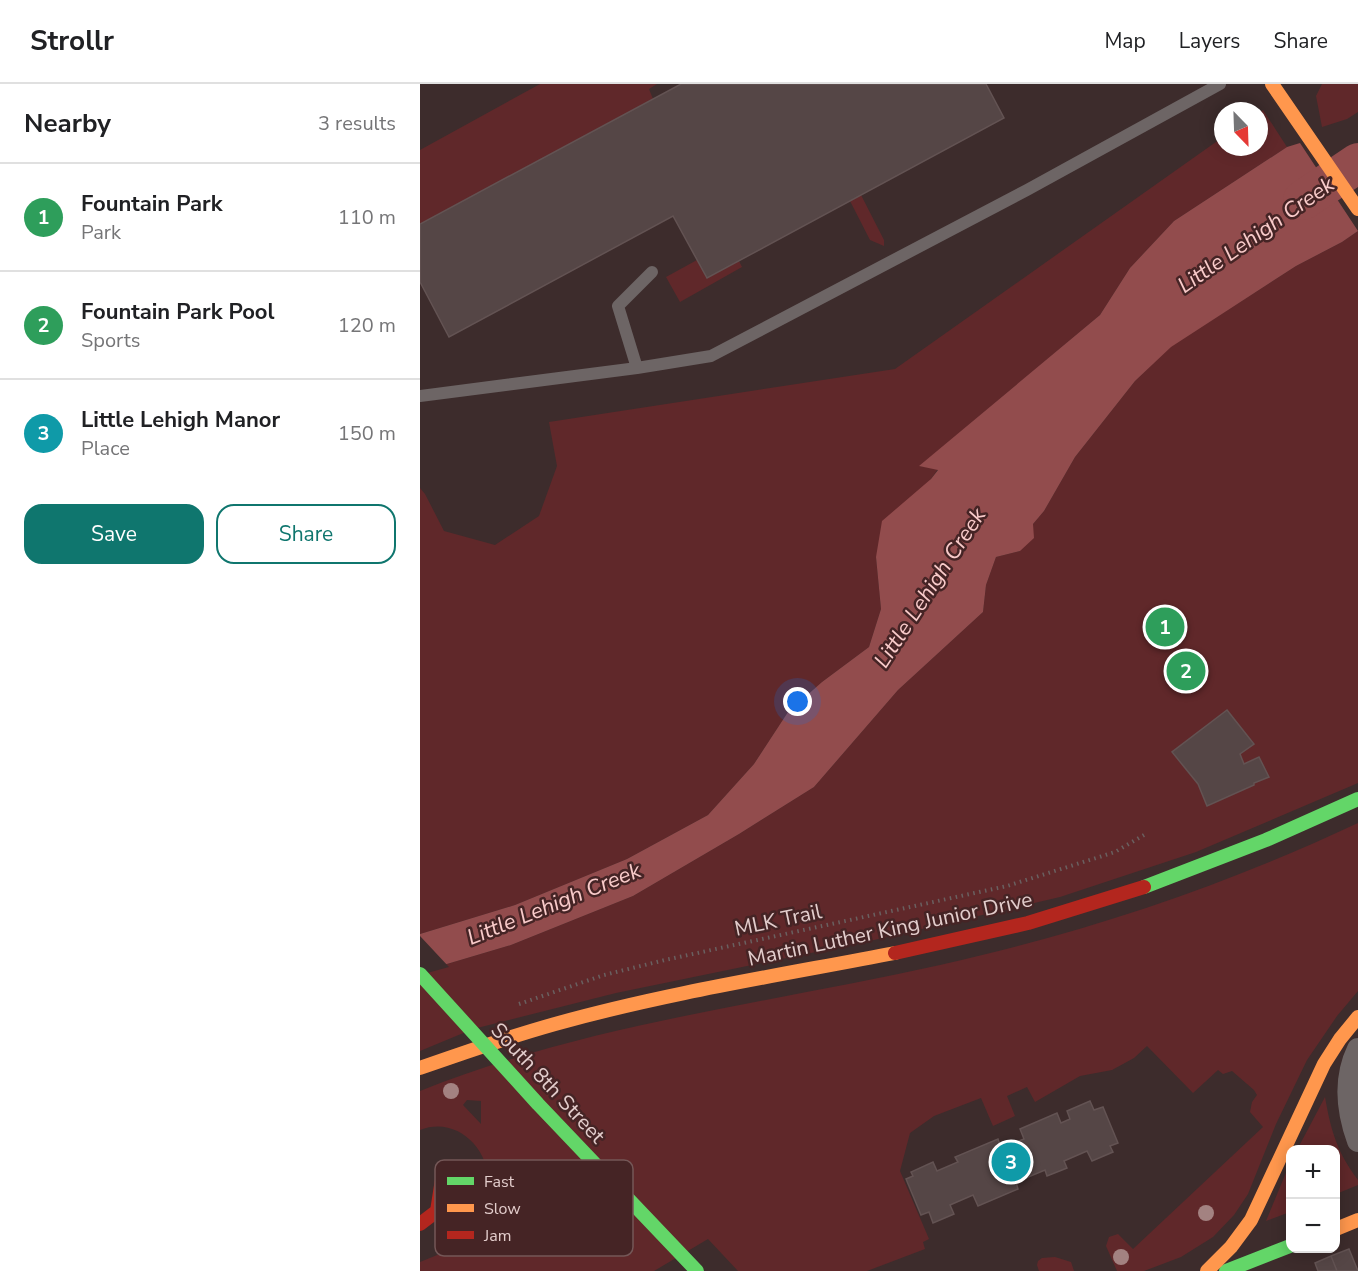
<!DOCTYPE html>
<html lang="en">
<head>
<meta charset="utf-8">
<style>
  body { margin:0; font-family:"Nunito Sans",sans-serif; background:#f2f2f2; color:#202124 }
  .controls { position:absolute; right:18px; bottom:18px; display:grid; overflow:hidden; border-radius:12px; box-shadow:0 3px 15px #0003 }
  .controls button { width:54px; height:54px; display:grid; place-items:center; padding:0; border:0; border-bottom:2px solid #e0e0e0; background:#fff; color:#202124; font:30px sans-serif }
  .compass { position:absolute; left:794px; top:18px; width:54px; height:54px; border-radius:50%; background:#fff; box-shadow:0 3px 15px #0003; rotate:157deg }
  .you { position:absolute; left:378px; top:618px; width:21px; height:21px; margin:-15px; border:4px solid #fff; border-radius:50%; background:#1a73e8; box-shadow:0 0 0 9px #1a73e833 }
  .badge { display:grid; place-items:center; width:39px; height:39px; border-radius:50%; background:#0f766e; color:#fff; font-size:20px; font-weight:700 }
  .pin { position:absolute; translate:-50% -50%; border:3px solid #fff; box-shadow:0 2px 6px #0006 }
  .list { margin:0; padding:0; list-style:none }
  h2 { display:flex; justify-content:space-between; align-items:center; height:78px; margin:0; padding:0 24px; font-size:26px }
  h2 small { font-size:20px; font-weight:400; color:#757577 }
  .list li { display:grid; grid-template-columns:39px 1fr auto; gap:18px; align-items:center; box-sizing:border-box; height:108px; padding:0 24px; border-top:2px solid #e0e0e0 }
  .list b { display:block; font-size:22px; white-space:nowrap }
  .list p { margin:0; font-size:20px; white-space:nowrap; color:#757577 }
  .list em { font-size:20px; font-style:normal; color:#757577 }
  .actions { display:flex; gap:12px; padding:18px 24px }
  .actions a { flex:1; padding:14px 0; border:2px solid #0f766e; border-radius:18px; text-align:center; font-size:21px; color:#0f766e }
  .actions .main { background:#0f766e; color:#fff }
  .map { position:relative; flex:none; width:938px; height:1187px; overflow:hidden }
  header { display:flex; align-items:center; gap:36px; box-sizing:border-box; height:84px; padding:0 30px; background:#fff; border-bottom:2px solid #e0e0e0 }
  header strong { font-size:28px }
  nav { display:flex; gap:33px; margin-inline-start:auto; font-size:21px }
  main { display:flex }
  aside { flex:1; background:#fff }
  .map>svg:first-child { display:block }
  .green { fill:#60282a; fill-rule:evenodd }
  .water { fill:#924c4d }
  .pier { fill:#3d2c2c }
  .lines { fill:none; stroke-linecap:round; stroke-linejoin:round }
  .river { stroke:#924c4d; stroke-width:40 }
  .building { fill:#554646; stroke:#635353; stroke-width:1.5 }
  .path { stroke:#6a6060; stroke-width:4; stroke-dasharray:1.5 4.5; stroke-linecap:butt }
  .lane { stroke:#6d6565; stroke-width:12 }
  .street { stroke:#6d6565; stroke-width:22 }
  .fast { stroke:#63d668; stroke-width:14 }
  .slow { stroke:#ff974d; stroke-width:14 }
  .jam { stroke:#b3261e; stroke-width:14 }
  .fast-bridge { stroke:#63d668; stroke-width:14 }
  .tree { fill:#a38281 }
  .labels { text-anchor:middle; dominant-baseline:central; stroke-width:5; stroke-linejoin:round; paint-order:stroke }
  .street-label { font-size:21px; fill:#e3cdcc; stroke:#452425 }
  .water-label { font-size:22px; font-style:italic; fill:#f9cbca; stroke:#452425 }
  .key { fill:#452425; stroke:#745757; stroke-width:1.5 }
  .key-label { font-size:16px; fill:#e3cdcc }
</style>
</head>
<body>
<header>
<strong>Strollr</strong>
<nav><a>Map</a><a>Layers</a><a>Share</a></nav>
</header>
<main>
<aside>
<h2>Nearby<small>3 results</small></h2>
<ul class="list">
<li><span class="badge" style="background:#2e9e5b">1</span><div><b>Fountain Park</b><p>Park</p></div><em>110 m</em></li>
<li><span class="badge" style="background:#2e9e5b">2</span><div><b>Fountain Park Pool</b><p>Sports</p></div><em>120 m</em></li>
<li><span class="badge" style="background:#0f9aa8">3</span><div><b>Little Lehigh Manor</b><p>Place</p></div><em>150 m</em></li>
</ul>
<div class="actions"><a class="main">Save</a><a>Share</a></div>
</aside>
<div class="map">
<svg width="938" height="1187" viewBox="0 0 938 1187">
  <rect width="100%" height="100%" fill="#3d2c2c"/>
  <path class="green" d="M 120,0 L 237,0 L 229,5 L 233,15 L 0,140 L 0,66 Z
    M 902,0 L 938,0 L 938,28 L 927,35 L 902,43 L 896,12 Z
    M 843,26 L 867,63 L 754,137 L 710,184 L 680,231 L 500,382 L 518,385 L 456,473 L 461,525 L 449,563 L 402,598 L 368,628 L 334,680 L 288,731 L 207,775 L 95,821 L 0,850 L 0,404 L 5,410 L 24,447 L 75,461 L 119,432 L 137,382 L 129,338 L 475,285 L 803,53 L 803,63 L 839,63 L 839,29 Z
    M 441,111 L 464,156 L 464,162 L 450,156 L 430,117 Z
    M 938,147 L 938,699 L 776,768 L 640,813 L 454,856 L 196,909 L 53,945 L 0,967 L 0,888 L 91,861 L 213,812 L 319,750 L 394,703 L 478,606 L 563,528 L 566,501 L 576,473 L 600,467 L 613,440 L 624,427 L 655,373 L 715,297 L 750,263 L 876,182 L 922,158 Z
    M 277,176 L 287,194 L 319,177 L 322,183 L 260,218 L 246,193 Z
    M 938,739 L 938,907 L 917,932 L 887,976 L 856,1040 L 828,1110 L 814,1131 L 793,1153 L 761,1173 L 724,1187 L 697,1187 L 686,1162 L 689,1153 L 698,1150 L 713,1165 L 843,1043 L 830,1028 L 832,1018 L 837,1011 L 834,1006 L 812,987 L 803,990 L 798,986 L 773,1009 L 727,962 L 714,974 L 692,986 L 660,992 L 615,1018 L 607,1003 L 587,1012 L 595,1032 L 573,1042 L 561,1014 L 514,1032 L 490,1049 L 480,1087 L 509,1155 L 503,1158 L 505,1165 L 447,1187 L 318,1187 L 288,1155 L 234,1187 L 0,1187 L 0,1178 L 32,1165 L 26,1153 L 27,1148 C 39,1141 52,1137 60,1125 C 86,1085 46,1028 0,1046 L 0,1007 C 166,940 346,920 520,881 C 664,849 804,802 938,739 ZM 47,1016 L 61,1017 L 61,1040 L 43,1021 Z
    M 905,1013 C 911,1047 917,1068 938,1096 L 938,1101 L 916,1110 L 916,1066 L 877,1066 Z
    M 870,1079 L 870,1128 L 846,1137 Z
    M 635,1173 L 651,1178 L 654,1187 L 619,1187 L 617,1181 L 618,1177 L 622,1174 Z"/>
  <path class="water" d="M 880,59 L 938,147 L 922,158 L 876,182 L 751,263 L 715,297 L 655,373 L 624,427 L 613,440 L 614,454 L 600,467 L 576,473 L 566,501 L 563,528 L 478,606 L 394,703 L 319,750 L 213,812 L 91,861 L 0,888 L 0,850 L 95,821 L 207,775 L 288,731 L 334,680 L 368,628 L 402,598 L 449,563 L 461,525 L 456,473 L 462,437 L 511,395 L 518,386 L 499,382 L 680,231 L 710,184 L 754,137 L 867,63 Z"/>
  <path class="pier" d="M 0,852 L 29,883 L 0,891 Z"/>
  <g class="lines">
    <path class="river" d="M 883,116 L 938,79"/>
  </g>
  <path class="building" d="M 261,0 L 566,0 L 584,34 L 287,194 L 253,132 L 29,253 L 0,198 L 0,140 Z
    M 807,626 L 834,660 L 820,670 L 824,680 L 839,673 L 849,693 L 834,699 L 834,701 L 787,722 L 778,700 L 752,668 Z
    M 670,1017 L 674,1026 L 683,1023 L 698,1059 L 690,1062 L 693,1068 L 672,1077 L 667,1067 L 644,1077 L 647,1084 L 627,1092 L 625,1086 L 596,1098 L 598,1105 L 558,1122 L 553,1111 L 530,1121 L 534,1130 L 513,1139 L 509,1128 L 501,1131 L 486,1095 L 493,1092 L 491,1088 L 513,1078 L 517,1087 L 538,1078 L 535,1073 L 578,1055 L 581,1064 L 604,1055 L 600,1045 L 637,1029 L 641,1039 L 650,1035 L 647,1027 Z
    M 929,1165 L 938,1187 L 917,1187 L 911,1172 Z
    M 911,1172 L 917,1187 L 898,1187 L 895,1179 Z"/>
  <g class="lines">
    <path class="path" d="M 99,920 L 184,891 L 245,876 L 587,802 L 695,768 L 724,751"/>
    <path class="lane" d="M 217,284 L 198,222 L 232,188
      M 0,312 L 217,284 L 291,272 L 607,106 L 800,0"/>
    <path class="street" d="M 938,965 C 924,994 927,1027 938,1057"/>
    <path class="fast" d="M 724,803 L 846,756 L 938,715
      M 806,1187 L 870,1162"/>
    <path class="slow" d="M 852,0 L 938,125
      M 0,984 C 45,968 89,953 135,940 C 246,909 361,891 475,869
      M 916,1145 L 938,1136
      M 787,1187 L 811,1163 L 831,1136 L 904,980 L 920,955 L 938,933"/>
    <path class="jam" d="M 475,869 L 608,839 L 724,803
      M 0,1140 L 17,1127 L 23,1089"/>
    <path class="fast-bridge" d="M 0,890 L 118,1020 L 277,1187"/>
  </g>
  <g class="tree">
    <circle cx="31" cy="1007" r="8"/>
    <circle cx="786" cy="1129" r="8"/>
    <circle cx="701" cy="1173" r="8"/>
  </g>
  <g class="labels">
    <g class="street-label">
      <text transform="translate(358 836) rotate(-12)">MLK Trail</text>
      <text transform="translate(470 845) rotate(-12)">Martin Luther King Junior Drive</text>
      <text transform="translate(128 999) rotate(47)">South 8th Street</text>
    </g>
    <g class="water-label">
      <text transform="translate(836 151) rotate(-35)">Little Lehigh Creek</text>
      <text transform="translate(510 504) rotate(-57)">Little Lehigh Creek</text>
      <text transform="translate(134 820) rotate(-22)">Little Lehigh Creek</text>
    </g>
  </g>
  <rect x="15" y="1076" width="198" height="96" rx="9" class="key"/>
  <rect x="27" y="1093" width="27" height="8" fill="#63d668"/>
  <rect x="27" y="1120" width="27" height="8" fill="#ff974d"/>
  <rect x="27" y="1147" width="27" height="8" fill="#b3261e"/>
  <g class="key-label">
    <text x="64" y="1103">Fast</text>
    <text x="64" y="1130">Slow</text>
    <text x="64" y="1157">Jam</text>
  </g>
</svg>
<div class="controls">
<button>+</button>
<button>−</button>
</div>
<svg class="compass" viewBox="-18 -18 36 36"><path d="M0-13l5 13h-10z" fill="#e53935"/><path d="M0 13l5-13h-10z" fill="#757577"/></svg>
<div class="you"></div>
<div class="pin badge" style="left:745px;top:543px;background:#2e9e5b">1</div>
<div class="pin badge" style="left:766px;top:587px;background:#2e9e5b">2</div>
<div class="pin badge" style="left:591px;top:1078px;background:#0f9aa8">3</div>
</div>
</main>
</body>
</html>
